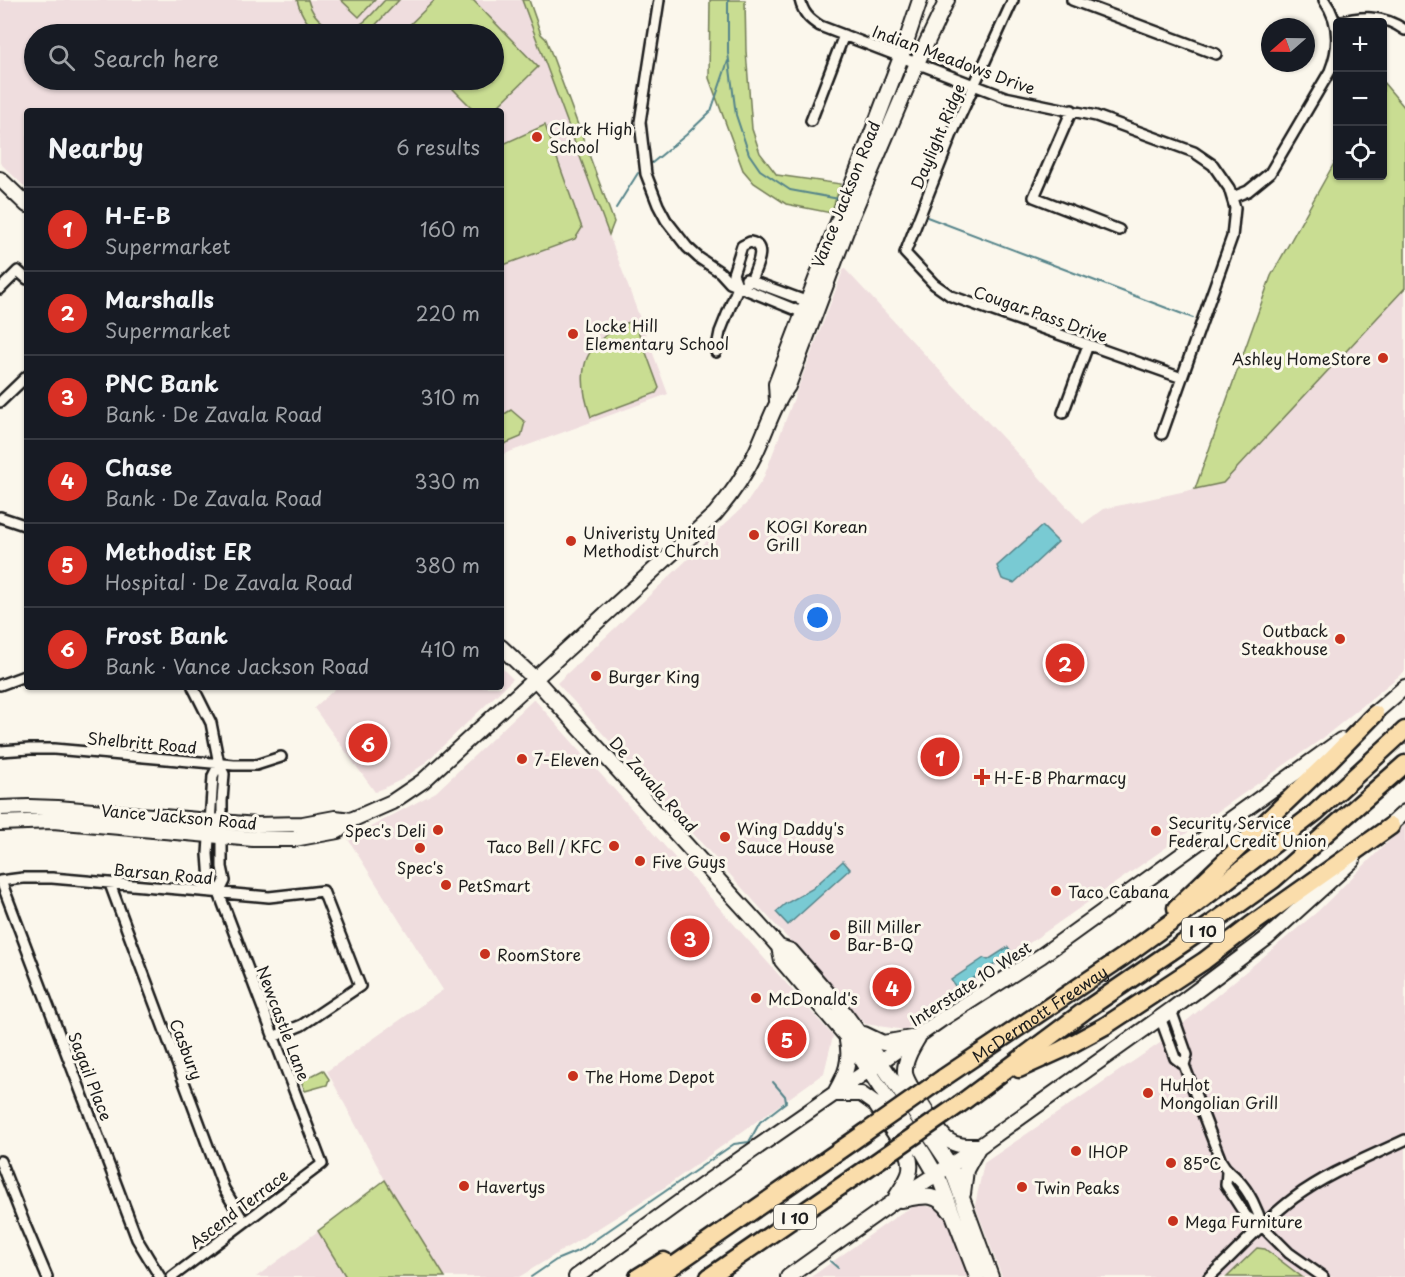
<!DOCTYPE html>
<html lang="en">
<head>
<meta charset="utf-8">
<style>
  body { margin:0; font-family:"Playpen Sans",sans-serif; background:#20242c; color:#f1f3f6 }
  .controls { position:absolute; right:18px; top:18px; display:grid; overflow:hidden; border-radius:6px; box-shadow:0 2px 4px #0004 }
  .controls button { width:54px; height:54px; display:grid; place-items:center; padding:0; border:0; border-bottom:2px solid #363941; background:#171b24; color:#f1f3f6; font:30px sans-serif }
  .compass { position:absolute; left:1261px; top:18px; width:54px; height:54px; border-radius:50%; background:#171b24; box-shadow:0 2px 4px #0004; rotate:250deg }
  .you { position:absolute; left:818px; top:618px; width:21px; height:21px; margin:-15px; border:4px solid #fff; border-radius:50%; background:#1a73e8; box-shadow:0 0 0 9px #1a73e833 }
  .badge { display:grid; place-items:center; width:39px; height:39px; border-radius:50%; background:#d93025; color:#fff; font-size:20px; font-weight:700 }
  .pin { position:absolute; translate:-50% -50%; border:3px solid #fff; box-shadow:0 2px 6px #0006 }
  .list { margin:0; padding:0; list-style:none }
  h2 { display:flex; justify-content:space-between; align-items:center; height:78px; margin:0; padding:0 24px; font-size:26px }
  h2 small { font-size:20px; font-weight:400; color:#9ea1a6 }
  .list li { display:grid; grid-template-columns:39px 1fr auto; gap:18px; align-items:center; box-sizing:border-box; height:84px; padding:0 24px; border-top:2px solid #363941 }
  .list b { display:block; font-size:22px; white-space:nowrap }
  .list p { margin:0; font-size:20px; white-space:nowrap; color:#9ea1a6 }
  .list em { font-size:20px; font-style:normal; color:#9ea1a6 }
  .icon { flex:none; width:33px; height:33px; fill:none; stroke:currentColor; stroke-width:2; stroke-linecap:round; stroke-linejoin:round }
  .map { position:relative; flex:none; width:1405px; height:1277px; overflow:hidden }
  .search { position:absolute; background:#171b24; box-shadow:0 2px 4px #0004; left:24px; top:24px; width:480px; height:66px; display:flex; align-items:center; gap:15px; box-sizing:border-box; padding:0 21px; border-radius:33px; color:#9ea1a6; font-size:22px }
  .panel { position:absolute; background:#171b24; box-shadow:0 2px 4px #0004; left:24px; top:108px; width:480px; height:582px; border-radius:6px }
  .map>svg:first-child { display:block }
  .built { fill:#efddde; fill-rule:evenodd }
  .green { fill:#c9dd92; stroke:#727c57; stroke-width:1.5 }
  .water { fill:#79cad3; stroke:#54848a; stroke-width:1.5 }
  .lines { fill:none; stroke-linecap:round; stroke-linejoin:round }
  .stream { stroke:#54848a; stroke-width:2 }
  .minor-casing { stroke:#1c1c1c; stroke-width:14 }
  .secondary-casing { stroke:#1c1c1c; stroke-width:18 }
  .motorway-casing { stroke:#1c1c1c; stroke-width:21 }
  .minor { stroke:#fbf7ec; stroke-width:9 }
  .secondary { stroke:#fbf7ec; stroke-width:14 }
  .motorway { stroke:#faddab; stroke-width:16 }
  .motorway-bridge-casing { stroke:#1c1c1c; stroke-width:21; stroke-linecap:butt }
  .motorway-bridge { stroke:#faddab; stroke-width:16 }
  .poi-dot { fill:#c8321e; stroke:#fbf7ec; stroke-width:2 }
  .labels { text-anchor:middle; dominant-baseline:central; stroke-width:6; stroke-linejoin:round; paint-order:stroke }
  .shield { fill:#fbf7ec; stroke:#5f5e5a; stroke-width:1.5 }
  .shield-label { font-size:15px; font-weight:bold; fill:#1c1c1c }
  .street-label { font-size:16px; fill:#1c1c1c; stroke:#fbf7ec }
  .poi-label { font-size:16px; fill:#1c1c1c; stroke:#fbf7ec; text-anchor:start }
</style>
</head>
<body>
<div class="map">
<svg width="1405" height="1277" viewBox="0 0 1405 1277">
  <rect width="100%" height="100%" fill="#fbf7ec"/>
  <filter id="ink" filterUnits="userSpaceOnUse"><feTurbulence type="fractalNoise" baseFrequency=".0167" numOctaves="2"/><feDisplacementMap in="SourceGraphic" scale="12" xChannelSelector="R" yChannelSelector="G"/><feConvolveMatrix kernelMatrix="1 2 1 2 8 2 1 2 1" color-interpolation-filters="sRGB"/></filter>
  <g filter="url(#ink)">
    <path class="built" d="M 0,0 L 522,0 L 668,394 L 501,455 L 501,111 L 27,111 L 27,189 L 0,163 ZM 34,34 L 494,34 L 494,80 L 34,80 Z
      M 844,268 L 1083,524 L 1103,509 L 1223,483 L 1405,288 L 1405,671 L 1323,738 L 905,1030 L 865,1024 L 557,683 L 746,504 L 763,479 Z
      M 501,667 L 513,679 L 424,764 L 401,780 L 375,792 L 314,708 L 337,687 L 501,687 Z
      M 534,699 L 833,1036 L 824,1073 L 665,1187 L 519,1277 L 445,1277 L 385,1180 L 327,1071 L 443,990 L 348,839 L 436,792 Z
      M 1405,825 L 1405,1277 L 1002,1277 L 975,1205 L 984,1163 L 1160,1043 L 1317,912 Z
      M 919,1204 L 938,1209 L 950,1222 L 970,1277 L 811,1277 L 901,1213 Z
      M 318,1231 L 346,1277 L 256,1277 Z"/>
    <path class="green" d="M 297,0 L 308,0 C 314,23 339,38 361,24 C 370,18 377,8 385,0 L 399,0 L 367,34 L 322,34 C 308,27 301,15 297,0 Z
      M 341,0 L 375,0 L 359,17 Z
      M 435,0 L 473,0 L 538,67 L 493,111 L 475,111 L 444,80 L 494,80 L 494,34 L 400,34 Z
      M 522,0 L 529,0 L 541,34 L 546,39 L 614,222 L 609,235 Z
      M 710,0 L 745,0 L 746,51 L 752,129 L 760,153 L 777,175 L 841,184 L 831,213 L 786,204 L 754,183 L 743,170 L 709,78 Z
      M 1383,82 L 1405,108 L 1405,288 L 1223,483 L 1195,489 L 1271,276 L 1337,158 L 1338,176 L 1382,176 Z
      M 545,125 L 582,228 L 575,239 L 501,266 L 501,145 Z
      M 634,320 L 659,388 L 656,393 L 591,417 C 573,367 585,340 634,320 Z
      M 511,410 L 525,422 L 521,437 L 504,444 L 501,449 L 501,416 Z
      M 323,1070 L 329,1079 L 327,1085 L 305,1091 L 302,1083 L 305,1079 Z
      M 385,1180 L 445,1277 L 346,1277 L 318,1231 Z
      M 1257,1248 L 1265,1249 L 1302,1277 L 1227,1277 Z"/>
    <path class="water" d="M 1042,526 L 1058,542 L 1014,583 L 1002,579 L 997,566 Z
      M 843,861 L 850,869 L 788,925 L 776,912 L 785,904 L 812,889 Z
      M 1008,947 L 1012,953 L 957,989 L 951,980 L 984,958 L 988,960 Z"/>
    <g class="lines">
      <path class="stream" d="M 728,0 L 728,53 L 736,115 L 749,154 L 760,170 L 790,190 L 839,199
        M 652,163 L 686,135 L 711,111 L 728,61
        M 616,208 L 638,173
        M 927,217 L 1193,318
        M 830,1261 L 838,1268
        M 531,1277 L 556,1260 L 580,1250 L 734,1144 L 749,1142 L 760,1122 L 786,1102 L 785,1096 L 773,1082"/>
      <g class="minor-casing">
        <path id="minor" d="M 659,0 L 640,122 L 646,174 L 658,205 L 666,220 L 687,247 L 699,258 L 720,272 L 730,283 L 806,314
          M 800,0 C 803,13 809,19 820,26 L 1005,97 L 1096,116 L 1194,152 L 1213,165 L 1229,188 L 1235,208 L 1232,237 L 1162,434
          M 1013,0 L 952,134 L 905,253 L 934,284 L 951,296 L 1182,378
          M 1072,0 L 1216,54
          M 1335,23 C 1361,16 1382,14 1405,30
          M 1072,110 L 1034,197 L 1119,230
          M 811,121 L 844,35
          M 1233,197 L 1248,191 L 1270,173 L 1330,71 C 1340,46 1340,22 1324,0
          M 746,279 L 811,303
          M 0,289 L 18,271 L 27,279
          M 716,352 L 720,332 L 738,287 L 733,274 L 742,246 L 750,242 C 769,245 755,269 751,281 L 738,287
          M 0,402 L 27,376
          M 1063,413 L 1088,345
          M 0,517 L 27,526
          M 0,685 L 27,675
          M 193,687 L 211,723 L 219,764 L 224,774 L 222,801 L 222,867 L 225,881 L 219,893
          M 0,751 L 30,749 L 54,749 L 234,765 L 256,765 L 281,757
          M 0,881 L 23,878 L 52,878 L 269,897 L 323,891 L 360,986 L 302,1025 L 273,1037
          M 1,881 L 137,1239 L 160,1277
          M 110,884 L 224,1189 L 244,1222
          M 1171,1010 L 1187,1055 L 1184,1065
          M 1160,1017 L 1175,1058 L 1184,1065 L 1221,1161 C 1227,1172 1230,1171 1237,1179 C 1249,1191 1258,1210 1262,1226
          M 0,1161 L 25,1225 L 47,1277
          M 1227,1172 L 1226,1185 L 1246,1216 L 1262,1226 L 1289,1253 L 1323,1277
          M 172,1277 L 322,1164 L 219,893 L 210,881 L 208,854 L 213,776 L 219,764
          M 1209,1277 C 1238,1251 1263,1221 1294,1198 C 1328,1173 1367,1158 1405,1140"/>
      </g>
      <g class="secondary-casing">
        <path id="secondary" d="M 0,179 L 27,205
          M 777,401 L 776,384 L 901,57 L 920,0
          M 501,647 L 535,679 L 772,939 L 779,947 L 782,961 L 846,1036 L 924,1154 L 941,1183 L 977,1277
          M 1368,719 L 1405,687
          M 0,808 L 29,807 L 58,808 L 256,825 L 303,824 L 335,818 L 351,820
          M 0,823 L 53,821 L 253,839 L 294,839 L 338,831 L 351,820 L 392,802 L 423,781 L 715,514 C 731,495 745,475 756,452 C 767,429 773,406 788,386 L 851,218 L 917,63 L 947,0
          M 1384,831 L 1405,812
          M 779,947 L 791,951 L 839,1006 L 881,1063 L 950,1165 L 991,1277
          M 864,1034 L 883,1043 L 911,1038
          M 918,1038 C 912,1048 904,1061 905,1073 C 906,1082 940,1135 948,1140 C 957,1147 969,1146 980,1146
          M 836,1091 C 846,1074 851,1060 847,1041
          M 835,1094 L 861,1094 L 875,1104 L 908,1154 C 915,1173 905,1182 896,1197
          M 963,1194 L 966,1170 L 978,1148
          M 901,1200 C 923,1196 936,1191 950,1211
          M 576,1277 L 710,1180 L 942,1019 L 1041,956 L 1341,740
          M 788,1277 L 893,1202 L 980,1146 L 1171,1010 L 1267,938 L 1353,860"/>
      </g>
      <g class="motorway-casing">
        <g id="motorway">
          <path d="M 1176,908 L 1331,759 L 1375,714"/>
          <path d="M 1019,1069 L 1061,1050 L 1105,1026 L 1204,961 L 1251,925 L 1391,826"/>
          <path id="s1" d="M 943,1078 L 1123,957 L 1195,905 L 1316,812 L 1405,730"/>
          <path d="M 960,1104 L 1087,1009 L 1210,925 L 1273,880 L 1405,764"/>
          <path d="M 638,1277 L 664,1261"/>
          <path d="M 657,1277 L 866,1132"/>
          <path d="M 709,1277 L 882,1158"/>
        </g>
      </g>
      <use href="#minor" class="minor"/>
      <use href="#secondary" class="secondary"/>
      <use href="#motorway" class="motorway"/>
      <g class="motorway-bridge-casing">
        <path id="motorway-bridge" d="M 866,1132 L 943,1078
          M 882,1158 L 960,1104"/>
      </g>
      <use href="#motorway-bridge" class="motorway-bridge"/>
    </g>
  </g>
  <g class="poi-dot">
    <circle cx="537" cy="137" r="6"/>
    <circle cx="573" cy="334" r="6"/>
    <circle cx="1383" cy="358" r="6"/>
    <circle cx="754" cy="535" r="6"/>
    <circle cx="571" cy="541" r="6"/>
    <circle cx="1340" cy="639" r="6"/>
    <circle cx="596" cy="676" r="6"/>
    <circle cx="522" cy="759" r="6"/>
    <path d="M979 768h6v6h6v6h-6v6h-6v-6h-6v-6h6z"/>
    <circle cx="438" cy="830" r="6"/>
    <circle cx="1156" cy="831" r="6"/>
    <circle cx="725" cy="837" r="6"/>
    <circle cx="614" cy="846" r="6"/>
    <circle cx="420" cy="848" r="6"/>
    <circle cx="640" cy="861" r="6"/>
    <circle cx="446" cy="885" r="6"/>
    <circle cx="1056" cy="891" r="6"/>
    <circle cx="835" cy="935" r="6"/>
    <circle cx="485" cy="954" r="6"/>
    <circle cx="756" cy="998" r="6"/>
    <circle cx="573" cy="1076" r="6"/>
    <circle cx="1148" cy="1093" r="6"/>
    <circle cx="1076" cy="1151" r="6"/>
    <circle cx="1171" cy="1163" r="6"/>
    <circle cx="464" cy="1186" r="6"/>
    <circle cx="1022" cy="1187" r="6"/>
    <circle cx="1173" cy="1221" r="6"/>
  </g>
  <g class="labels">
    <g class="shield">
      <rect x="1182" y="918" width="42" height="24" rx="4.5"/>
      <rect x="774" y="1205" width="42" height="24" rx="4.5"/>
    </g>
    <g class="shield-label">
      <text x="1203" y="930">I 10</text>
      <text x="795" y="1217">I 10</text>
    </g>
    <g class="street-label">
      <text transform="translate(954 59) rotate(20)">Indian Meadows Drive</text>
      <text transform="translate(937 136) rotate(-67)">Daylight Ridge</text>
      <text transform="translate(845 194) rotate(-68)">Vance Jackson Road</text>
      <text transform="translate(1041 313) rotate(19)">Cougar Pass Drive</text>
      <text transform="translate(142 742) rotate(5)">Shelbritt Road</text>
      <text transform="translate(654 784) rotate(48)">De Zavala Road</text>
      <text transform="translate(179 816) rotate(5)">Vance Jackson Road</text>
      <text transform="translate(163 873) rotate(5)">Barsan Road</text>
      <text transform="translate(970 983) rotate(-33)">Interstate 10 West</text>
      <text stroke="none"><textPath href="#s1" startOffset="116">McDermott Freeway</textPath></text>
      <text transform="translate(284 1023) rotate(69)">Newcastle Lane</text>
      <text transform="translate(187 1049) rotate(69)">Casbury</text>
      <text transform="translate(91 1076) rotate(69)">Sagail Place</text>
      <text transform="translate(238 1208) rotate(-37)">Ascend Terrace</text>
    </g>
    <g class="poi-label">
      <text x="549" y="128">Clark High<tspan x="549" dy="18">School</tspan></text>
      <text x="585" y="325">Locke Hill<tspan x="585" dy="18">Elementary School</tspan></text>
      <text x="1371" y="358" text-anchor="end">Ashley HomeStore</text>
      <text x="766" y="526">KOGI Korean<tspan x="766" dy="18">Grill</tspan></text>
      <text x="583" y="532">Univeristy United<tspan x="583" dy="18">Methodist Church</tspan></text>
      <text x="1328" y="630" text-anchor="end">Outback<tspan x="1328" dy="18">Steakhouse</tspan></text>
      <text x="608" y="676">Burger King</text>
      <text x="534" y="759">7-Eleven</text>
      <text x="994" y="777">H-E-B Pharmacy</text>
      <text x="1168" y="822">Security Service<tspan x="1168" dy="18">Federal Credit Union</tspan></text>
      <text x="737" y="828">Wing Daddy's<tspan x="737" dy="18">Sauce House</tspan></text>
      <text x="426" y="830" text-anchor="end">Spec's Deli</text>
      <text x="602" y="846" text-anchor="end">Taco Bell / KFC</text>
      <text x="652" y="861">Five Guys</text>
      <text x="420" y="867" text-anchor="middle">Spec's</text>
      <text x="458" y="885">PetSmart</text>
      <text x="1068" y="891">Taco Cabana</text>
      <text x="847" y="926">Bill Miller<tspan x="847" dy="18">Bar-B-Q</tspan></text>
      <text x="497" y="954">RoomStore</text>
      <text x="768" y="998">McDonald's</text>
      <text x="585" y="1076">The Home Depot</text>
      <text x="1160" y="1084">HuHot<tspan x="1160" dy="18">Mongolian Grill</tspan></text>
      <text x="1088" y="1151">IHOP</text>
      <text x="1183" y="1163">85°C</text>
      <text x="476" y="1186">Havertys</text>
      <text x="1034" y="1187">Twin Peaks</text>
      <text x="1185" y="1221">Mega Furniture</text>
    </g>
  </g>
</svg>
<div class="controls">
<button>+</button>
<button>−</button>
<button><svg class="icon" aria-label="locate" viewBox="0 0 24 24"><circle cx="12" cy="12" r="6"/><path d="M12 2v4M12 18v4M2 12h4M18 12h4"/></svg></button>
</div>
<svg class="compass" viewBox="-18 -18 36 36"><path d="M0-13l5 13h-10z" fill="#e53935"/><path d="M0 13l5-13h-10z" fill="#9ea1a6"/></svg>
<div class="you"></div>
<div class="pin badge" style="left:940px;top:757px">1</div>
<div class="pin badge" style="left:1065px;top:663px">2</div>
<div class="pin badge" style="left:690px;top:938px">3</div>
<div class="pin badge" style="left:892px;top:987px">4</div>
<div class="pin badge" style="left:787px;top:1039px">5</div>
<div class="pin badge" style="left:368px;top:743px">6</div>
<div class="search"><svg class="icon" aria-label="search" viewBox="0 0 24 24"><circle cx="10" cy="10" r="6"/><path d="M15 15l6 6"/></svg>Search here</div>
<section class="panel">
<h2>Nearby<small>6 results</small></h2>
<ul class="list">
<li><span class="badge">1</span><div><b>H-E-B</b><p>Supermarket</p></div><em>160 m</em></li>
<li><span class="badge">2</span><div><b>Marshalls</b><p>Supermarket</p></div><em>220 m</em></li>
<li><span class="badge">3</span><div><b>PNC Bank</b><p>Bank · De Zavala Road</p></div><em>310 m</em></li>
<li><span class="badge">4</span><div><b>Chase</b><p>Bank · De Zavala Road</p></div><em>330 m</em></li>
<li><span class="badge">5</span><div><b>Methodist ER</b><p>Hospital · De Zavala Road</p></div><em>380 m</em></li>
<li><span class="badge">6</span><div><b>Frost Bank</b><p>Bank · Vance Jackson Road</p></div><em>410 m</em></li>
</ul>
</section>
</div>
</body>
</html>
